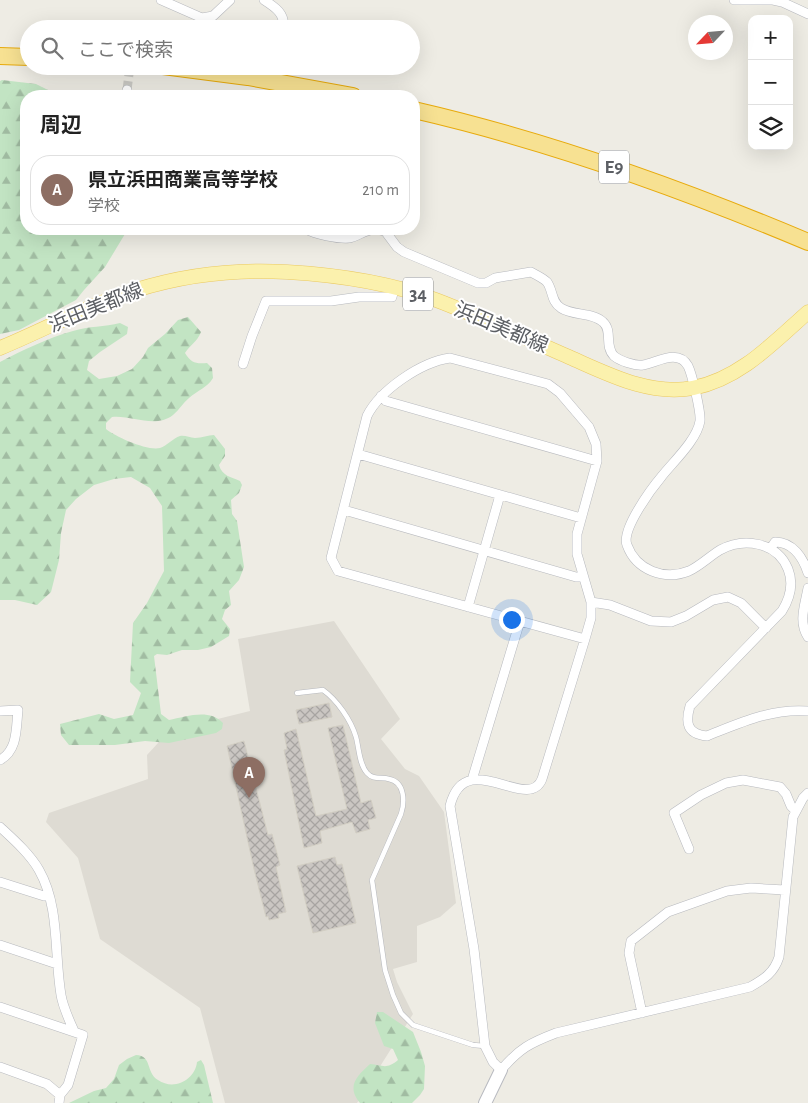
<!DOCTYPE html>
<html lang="ja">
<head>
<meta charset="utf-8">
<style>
  body { margin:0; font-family:"Alegreya Sans","Noto Sans JP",sans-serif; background:#f6f6f6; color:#222 }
  .controls { position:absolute; right:15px; top:15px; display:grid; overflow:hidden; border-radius:10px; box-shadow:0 5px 20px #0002 }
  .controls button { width:45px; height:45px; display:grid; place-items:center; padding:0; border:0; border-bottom:1px solid #e0e0e0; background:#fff; color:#222; font:25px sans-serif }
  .compass { position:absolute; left:688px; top:15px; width:45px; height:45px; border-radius:50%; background:#fff; box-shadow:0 5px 20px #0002; rotate:244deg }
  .you { position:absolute; left:511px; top:619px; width:18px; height:18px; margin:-12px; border:4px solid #fff; border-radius:50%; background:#1a73e8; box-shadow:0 0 0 8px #1a73e833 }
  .badge { display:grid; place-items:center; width:32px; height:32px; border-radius:50%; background:#2563eb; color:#fff; font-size:16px; font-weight:700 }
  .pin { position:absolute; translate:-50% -41px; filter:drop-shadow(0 1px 2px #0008) }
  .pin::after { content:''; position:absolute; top:26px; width:18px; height:15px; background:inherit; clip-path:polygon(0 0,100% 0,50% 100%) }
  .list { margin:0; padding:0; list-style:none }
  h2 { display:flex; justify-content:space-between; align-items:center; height:65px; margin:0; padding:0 20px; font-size:21px }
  h2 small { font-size:16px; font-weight:400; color:#767676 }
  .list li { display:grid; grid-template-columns:32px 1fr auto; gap:15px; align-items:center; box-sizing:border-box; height:70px; margin:0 10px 10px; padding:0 10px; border:1px solid #e0e0e0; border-radius:20px }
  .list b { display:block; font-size:19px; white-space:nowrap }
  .list p { margin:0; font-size:16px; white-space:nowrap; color:#767676 }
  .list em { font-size:16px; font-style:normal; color:#767676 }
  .icon { flex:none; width:28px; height:28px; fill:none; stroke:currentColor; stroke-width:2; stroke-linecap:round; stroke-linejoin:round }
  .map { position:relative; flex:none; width:808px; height:1103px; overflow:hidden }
  .search { position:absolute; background:#fff; box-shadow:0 5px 20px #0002; left:20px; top:20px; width:400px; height:55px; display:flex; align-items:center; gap:12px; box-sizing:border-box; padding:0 18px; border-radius:28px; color:#767676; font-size:19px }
  .panel { position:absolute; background:#fff; box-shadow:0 5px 20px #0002; left:20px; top:90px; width:400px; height:145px; border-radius:20px }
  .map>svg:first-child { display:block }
  .education { fill:#dedbd3 }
  .forest { fill:url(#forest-firs) }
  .building { fill:url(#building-cross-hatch); stroke:#d2cec3 }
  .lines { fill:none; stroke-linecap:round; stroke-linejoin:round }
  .street-tunnel { stroke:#cac9c4; stroke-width:9; stroke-dasharray:9 4.5; stroke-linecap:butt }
  .lane-casing { stroke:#b7b9be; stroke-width:5.5 }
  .street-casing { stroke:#b7b9be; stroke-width:10 }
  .secondary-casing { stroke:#b8bac0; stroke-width:14 }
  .primary-casing { stroke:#eac961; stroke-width:15 }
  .highway-casing { stroke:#e7aa0c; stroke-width:18 }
  .lane { stroke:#fff; stroke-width:4.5 }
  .street { stroke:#fff; stroke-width:9 }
  .secondary { stroke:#fff; stroke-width:12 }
  .primary { stroke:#fbf1ad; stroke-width:14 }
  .highway { stroke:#f7e192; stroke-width:16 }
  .labels { text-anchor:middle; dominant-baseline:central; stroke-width:4; stroke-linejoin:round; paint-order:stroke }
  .shield { fill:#fff; stroke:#8d8f92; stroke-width:1 }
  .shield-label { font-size:19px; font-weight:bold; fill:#5c5f64 }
  .street-label { font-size:20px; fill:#5c5f64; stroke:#fff }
</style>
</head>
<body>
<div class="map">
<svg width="808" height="1103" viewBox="0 0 808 1103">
  <defs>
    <pattern id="forest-firs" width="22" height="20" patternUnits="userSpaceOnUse" patternTransform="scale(1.25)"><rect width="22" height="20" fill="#c2e4c3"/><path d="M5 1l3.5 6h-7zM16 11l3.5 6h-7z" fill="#a1bca2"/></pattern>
    <pattern id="building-cross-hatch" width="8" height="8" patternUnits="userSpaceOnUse" patternTransform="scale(1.25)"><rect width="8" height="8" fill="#cac6c2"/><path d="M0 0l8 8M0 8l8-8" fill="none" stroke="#a7a4a1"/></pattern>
  </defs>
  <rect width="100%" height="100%" fill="#eeece4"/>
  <path class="education" d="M 334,621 L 400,719 L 381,739 L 405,769 L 419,776 L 444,812 L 456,903 L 440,917 L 417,926 L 417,962 L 393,969 L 397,982 L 413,1014 L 357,1103 L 225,1103 L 200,1008 L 100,939 L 78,858 L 46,822 L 49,813 L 148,779 L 147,755 L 169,731 L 250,711 L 238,639 Z"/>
  <path class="forest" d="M 2,80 L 36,84 L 60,96 L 26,96 L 26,229 L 128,229 L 105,267 L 84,290 L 76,300 L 19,330 L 0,334 L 0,81 Z
    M 188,317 L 201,332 C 197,342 190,345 185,353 C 191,363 196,364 207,363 L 212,368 L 213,378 C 207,388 198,390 189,398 C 183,403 179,410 173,415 C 155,429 132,415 112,417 L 106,423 L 106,429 C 116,437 147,451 160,448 C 167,446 173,438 180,436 C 185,435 190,438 195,438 C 202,438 208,435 214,435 L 225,449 L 225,456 L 219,465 C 222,476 231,477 240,481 L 242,485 L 239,493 L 231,500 L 232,514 L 237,521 L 244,567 L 239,580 L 229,591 L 231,605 L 225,610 L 222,619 L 230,629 L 229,636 L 211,647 L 198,650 L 182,650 L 167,655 L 157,654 L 154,656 L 161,714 L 169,720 C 186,717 209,708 223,723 L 222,729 L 216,733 L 169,743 L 145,741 L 115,745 L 69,745 L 61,735 L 60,724 L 99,714 L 114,719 L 133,715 L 141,693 L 130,682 L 133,623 L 147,603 L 164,571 L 162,506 L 150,488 L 131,477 L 114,479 L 94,485 L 76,499 L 66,510 L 61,533 L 59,560 L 51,592 L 37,605 L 15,600 L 0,600 L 0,362 C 23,350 48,338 73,331 C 88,326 105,327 120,323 L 128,327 L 127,334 L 100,352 L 89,361 L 87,370 L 99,379 L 117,376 L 132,369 L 143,357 L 148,348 L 165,334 L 178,320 Z
    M 377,1012 L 383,1012 L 413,1032 L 421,1052 L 425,1066 L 424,1089 L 420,1095 L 412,1103 L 360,1103 C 346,1086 357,1076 370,1064 C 383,1065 386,1070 398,1060 L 393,1049 L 384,1046 L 375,1023 Z
    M 136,1055 C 153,1056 145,1072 158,1080 C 174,1091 195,1080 197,1062 L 201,1060 L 204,1065 L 213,1103 L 69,1103 L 94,1091 L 106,1088 L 114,1079 L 119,1065 L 127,1059 Z"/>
  <path class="building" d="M 329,703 L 332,717 L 299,724 L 296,710 Z
    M 343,725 L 361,803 L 371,800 L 376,818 L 368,820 L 370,829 L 356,833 L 352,822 L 320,831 L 322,843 L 304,848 L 284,750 L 287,749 L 284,733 L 296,729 L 316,816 L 347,809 L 328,728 Z
    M 244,741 L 268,835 L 272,834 L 280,865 L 276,867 L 286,912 L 278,914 L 279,918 L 269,920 L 268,916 L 266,917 L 254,869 L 227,746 Z
    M 335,857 L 337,865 L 342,864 L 356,923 L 313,933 L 297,866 Z"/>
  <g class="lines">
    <path class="street-tunnel" d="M 127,90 L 130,66"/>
    <g class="lane-casing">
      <path id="lane" d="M 297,693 L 323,690 C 337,700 351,720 356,737 C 359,748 359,764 367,773 C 373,780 381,777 389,779 C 405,782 405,802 401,814 L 372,880 L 385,970 L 393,995 L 401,1013 L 413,1025 L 473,1045 L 485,1046"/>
    </g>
    <g class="street-casing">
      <path id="street" d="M 161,0 L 202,18 L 213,16 L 230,0
        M 264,0 C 275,7 286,14 283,29
        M 734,0 L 770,0
        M 773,0 L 782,2 L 808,14
        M 127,90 L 128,96
        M 306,229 C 314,234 338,239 349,238 C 357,237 364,230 375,229
        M 376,229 L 385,231 L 397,247 L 404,252 L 478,283 L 486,283 L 495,278 L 531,272 C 536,275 543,278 547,282 C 553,290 551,302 561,308 C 573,316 593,312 603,322 C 613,331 604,346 614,356 C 620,361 635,366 643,365 C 656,363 678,348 688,366 C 692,374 701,412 700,421 C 697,440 673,462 662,476 C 651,489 621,530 627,545 C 636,570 664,581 689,571 C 700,566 710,556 720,550 C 744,537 777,542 788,569 C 794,584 790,598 782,611 L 690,706 C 685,723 687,734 707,736 C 740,723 772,708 808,711
        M 243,364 L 252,336 L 266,301 L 331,301 L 359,297 L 392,297 L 395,286
        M 381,396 L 386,401 L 597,461
        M 358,454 L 581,518
        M 344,510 L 576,577 L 583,577
        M 771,548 L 775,542 C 793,542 803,558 808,573
        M 808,588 C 805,605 798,622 808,637
        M 591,602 L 610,605 L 651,621 L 671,622 L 686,616 L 713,600 L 728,597 L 741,603 L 766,628
        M 468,607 L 500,495
        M 585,639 L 338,571 L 331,558 L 367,416 C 380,390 421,362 450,358 L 548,384 L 560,393 L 589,427 L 596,444 L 597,461 L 577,534 L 577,554 L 591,602 L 591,618 L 585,639 L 542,779 C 528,814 465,745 450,806 L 474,949 L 485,1046 L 493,1062 L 501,1070 C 520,1048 530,1043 556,1033 L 750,987 C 764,979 774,973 779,957 L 793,817 L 803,798 L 808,793
        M 0,711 L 18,710 C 16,728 18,750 0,760
        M 472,780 L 520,621
        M 0,827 C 13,839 30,854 39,870 C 60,907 54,953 61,995 C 63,1007 69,1020 74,1031
        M 689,849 L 674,813 L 701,795 L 726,783 L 743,780 L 780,787 L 786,794 L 791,806 L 796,811
        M 0,882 L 44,896 L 49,895
        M 0,945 L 57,964
        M 0,1007 L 83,1035 L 68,1085 L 60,1095 L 59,1103
        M 642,1013 L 629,953 L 631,941 L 668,912 L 727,891 L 751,888 L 785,890
        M 0,1067 L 47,1084 L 60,1095"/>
    </g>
    <g class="secondary-casing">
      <path id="secondary" d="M 485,1103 L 501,1070"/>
    </g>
    <g class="primary-casing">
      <path id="primary" d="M 0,348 C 46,329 89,305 136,290 C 184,275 237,269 287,272 C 338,275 388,282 436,300 C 481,317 525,338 569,357 C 608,374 649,396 693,388 C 740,379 774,342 808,312"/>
    </g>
    <g class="highway-casing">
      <path id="highway" d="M 0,56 L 29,57
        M 163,66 L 248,77 L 353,96
        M 414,110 C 549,141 680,188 808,242"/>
    </g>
    <use href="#lane" class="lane"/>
    <use href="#street" class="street"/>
    <use href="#secondary" class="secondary"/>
    <use href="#primary" class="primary"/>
    <use href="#highway" class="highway"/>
  </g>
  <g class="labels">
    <g class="shield">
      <rect x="599" y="150.5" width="30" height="33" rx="4"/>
      <rect x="403" y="277.5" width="30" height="33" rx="4"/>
    </g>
    <g class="shield-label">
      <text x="614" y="167">E9</text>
      <text x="418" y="294">34</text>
    </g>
    <g class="street-label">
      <text transform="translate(96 308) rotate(-22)">浜田美都線</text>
      <text transform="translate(501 328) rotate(23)">浜田美都線</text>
    </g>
  </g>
</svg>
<div class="controls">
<button>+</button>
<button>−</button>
<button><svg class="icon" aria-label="layers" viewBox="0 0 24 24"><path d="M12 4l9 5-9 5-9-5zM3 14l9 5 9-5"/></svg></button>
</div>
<svg class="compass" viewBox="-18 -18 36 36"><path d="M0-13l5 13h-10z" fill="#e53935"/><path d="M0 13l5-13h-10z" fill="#767676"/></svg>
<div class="you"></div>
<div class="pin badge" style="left:249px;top:798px;background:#8d6e63">A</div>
<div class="search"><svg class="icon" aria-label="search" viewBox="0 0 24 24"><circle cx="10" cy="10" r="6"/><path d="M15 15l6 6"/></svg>ここで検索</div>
<section class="panel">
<h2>周辺<small></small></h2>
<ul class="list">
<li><span class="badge" style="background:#8d6e63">A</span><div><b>県立浜田商業高等学校</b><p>学校</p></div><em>210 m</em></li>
</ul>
</section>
</div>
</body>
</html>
